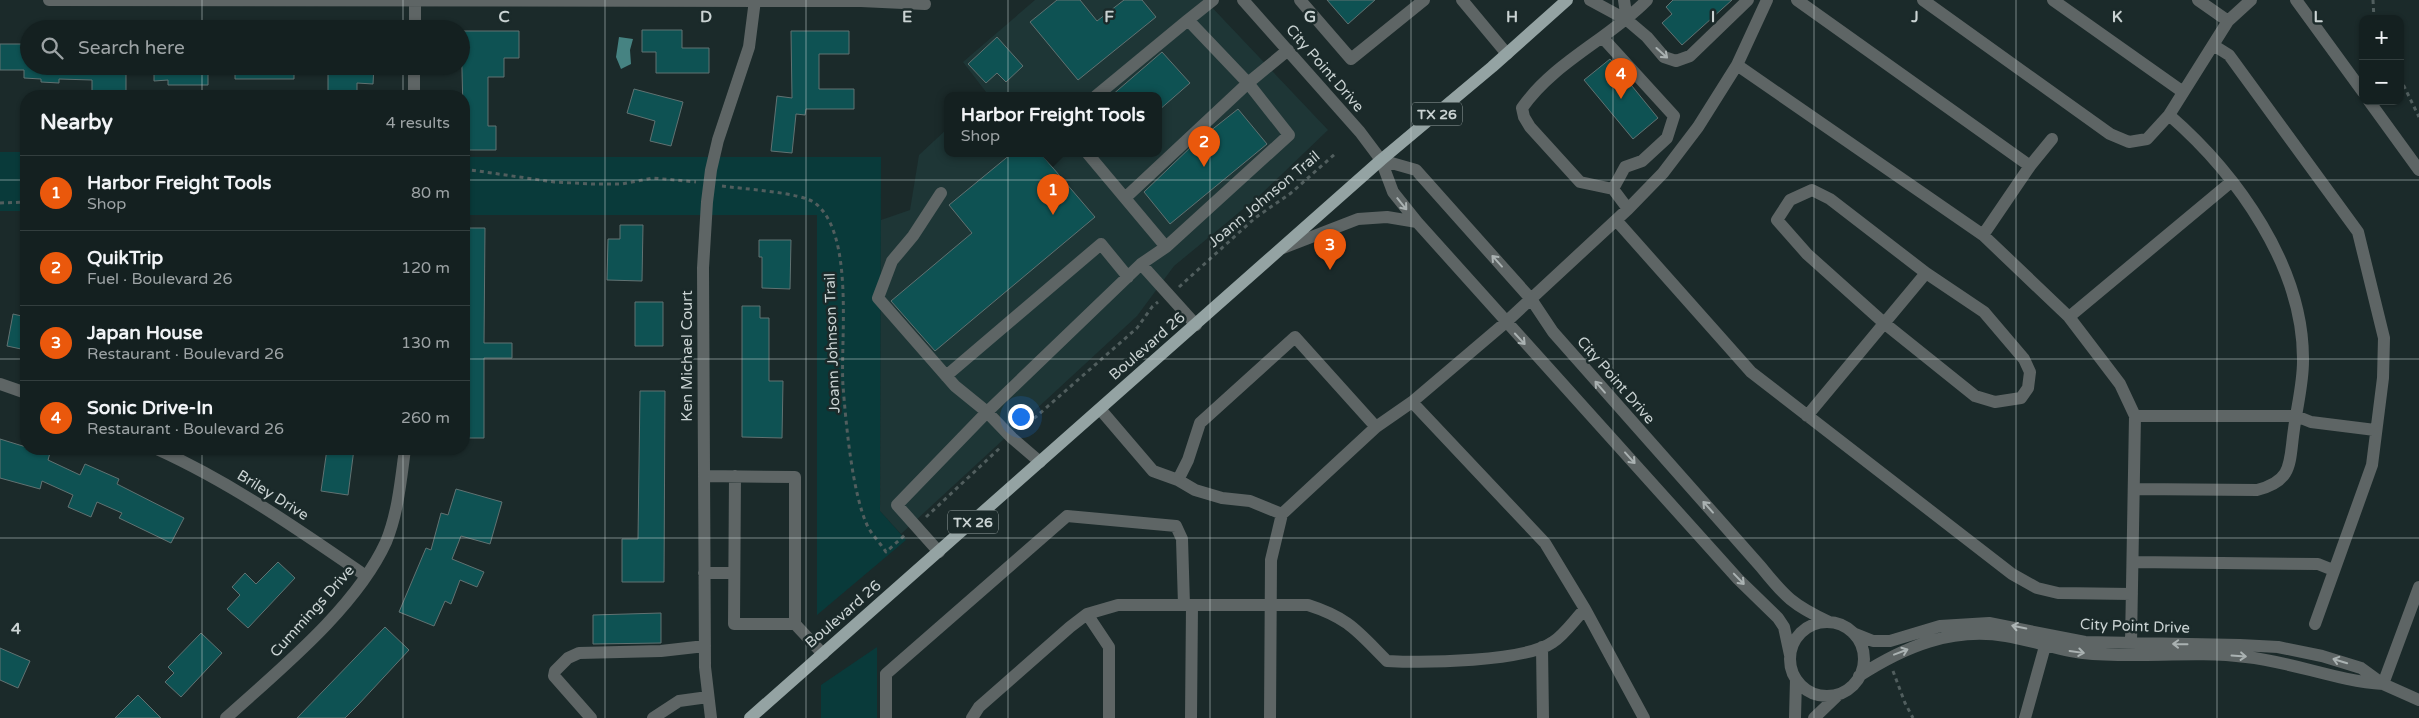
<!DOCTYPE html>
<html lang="en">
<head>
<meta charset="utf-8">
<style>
  body { margin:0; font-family:"Varela Round",sans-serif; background:#212d2d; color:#f1f3f6 }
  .controls { position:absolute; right:15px; top:15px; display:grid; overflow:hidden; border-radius:10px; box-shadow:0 1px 4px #0004 }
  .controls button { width:45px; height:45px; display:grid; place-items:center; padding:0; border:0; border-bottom:1px solid #333e3e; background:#142020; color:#f1f3f6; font:25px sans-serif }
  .you { position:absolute; left:1020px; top:416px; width:18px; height:18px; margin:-12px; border:4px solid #fff; border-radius:50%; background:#1a73e8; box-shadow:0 0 0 8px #1a73e833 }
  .badge { display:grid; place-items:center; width:32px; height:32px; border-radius:50%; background:#ea580c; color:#fff; font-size:16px; font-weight:700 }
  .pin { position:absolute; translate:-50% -41px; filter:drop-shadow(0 1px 2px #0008) }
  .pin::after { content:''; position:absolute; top:26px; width:18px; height:15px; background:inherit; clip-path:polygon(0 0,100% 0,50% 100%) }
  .popup { position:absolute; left:944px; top:92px; width:218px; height:65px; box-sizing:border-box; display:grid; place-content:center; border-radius:10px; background:#142020; filter:drop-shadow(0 1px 4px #0005); font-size:16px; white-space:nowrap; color:#9da3a5 }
  .popup b { font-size:19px; color:#f1f3f6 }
  .popup::after { content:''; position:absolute; left:50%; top:100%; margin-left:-10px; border:10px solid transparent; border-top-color:#142020 }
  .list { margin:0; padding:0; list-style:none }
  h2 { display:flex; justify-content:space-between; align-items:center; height:65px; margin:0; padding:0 20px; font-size:21px }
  h2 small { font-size:16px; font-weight:400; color:#9da3a5 }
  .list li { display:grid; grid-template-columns:32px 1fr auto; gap:15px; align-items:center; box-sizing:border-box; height:75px; padding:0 20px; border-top:1px solid #333e3e }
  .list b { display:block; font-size:19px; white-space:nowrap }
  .list p { margin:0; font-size:16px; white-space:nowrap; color:#9da3a5 }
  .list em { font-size:16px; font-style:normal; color:#9da3a5 }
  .icon { flex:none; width:28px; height:28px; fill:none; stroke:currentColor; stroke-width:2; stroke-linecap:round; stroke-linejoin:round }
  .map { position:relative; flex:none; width:2419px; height:718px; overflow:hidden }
  .search { position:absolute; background:#142020; box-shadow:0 1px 4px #0004; left:20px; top:20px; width:450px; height:55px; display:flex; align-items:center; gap:12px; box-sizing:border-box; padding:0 18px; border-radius:28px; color:#9da3a5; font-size:19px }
  .panel { position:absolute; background:#142020; box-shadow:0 1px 4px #0004; left:20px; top:90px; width:450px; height:365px; border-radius:20px }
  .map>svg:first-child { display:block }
  .built { fill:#1e3636 }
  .green { fill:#093a3a }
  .water { fill:#468382 }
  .building { fill:#0e5253; stroke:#617272 }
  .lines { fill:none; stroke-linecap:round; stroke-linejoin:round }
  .path { stroke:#515e5e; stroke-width:3; stroke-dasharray:4 4; stroke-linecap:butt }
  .minor { stroke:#5e6565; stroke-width:12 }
  .major { stroke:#94a3a3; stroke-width:12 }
  .oneway { stroke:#aab2b2 }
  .grid { fill:none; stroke:#cad3d3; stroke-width:1; stroke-opacity:0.55 }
  .labels { text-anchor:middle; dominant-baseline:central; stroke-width:5; stroke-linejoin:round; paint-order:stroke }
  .shield { fill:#1b2a2a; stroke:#96a0a0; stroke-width:1 }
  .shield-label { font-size:14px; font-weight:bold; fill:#cad3d3 }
  .street-label { font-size:15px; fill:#cad3d3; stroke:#1b2a2a }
  .grid-label { font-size:16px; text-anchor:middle; font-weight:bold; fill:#cad3d3; stroke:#1b2a2a; stroke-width:5; stroke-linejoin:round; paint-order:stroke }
</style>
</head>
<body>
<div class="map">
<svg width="2419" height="718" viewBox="0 0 2419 718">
  <rect width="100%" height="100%" fill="#1b2a2a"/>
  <path class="built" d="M 1035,0 L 1205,0 L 1328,130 L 1259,196 L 1174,266 L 1137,316 L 901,534 L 880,511 L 881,220 L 910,210 L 919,155 L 948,128 L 948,154 L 1158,154 L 1158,96 L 982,96 L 986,92 L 963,62 Z"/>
  <path class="green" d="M 0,152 L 26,152 L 26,211 L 0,211 Z
    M 464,157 L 881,157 L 880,511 L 906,540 L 817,615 L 817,215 L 464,215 Z
    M 877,647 L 877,718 L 821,718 L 821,685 Z"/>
  <path class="water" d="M 619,37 L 633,39 L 630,50 L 631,64 L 621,69 L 616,57 Z"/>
  <path class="building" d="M 1057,0 L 1080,0 L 1097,21 L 1124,0 L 1142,0 L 1156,17 L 1078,80 L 1030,22 Z
    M 1327,0 L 1375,0 L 1348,24 Z
    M 1673,0 L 1732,0 L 1682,45 L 1662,23 L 1672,14 L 1666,7 Z
    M 642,30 L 682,30 L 682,48 L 709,48 L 709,73 L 656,73 L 656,52 L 642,52 Z
    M 461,31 L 519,31 L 519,58 L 504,58 L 504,77 L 488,77 L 488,126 L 496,126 L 496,150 L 464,150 Z
    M 791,31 L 849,31 L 849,54 L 819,54 L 819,89 L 854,89 L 854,109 L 806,109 L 805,115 L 796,114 L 792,153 L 771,151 L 777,96 L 792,98 Z
    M 997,37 L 1023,66 L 1006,82 L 997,73 L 986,83 L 968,64 Z
    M 0,44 L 29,44 L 29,66 L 126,66 L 126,92 L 92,91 L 92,80 L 59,79 L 59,83 L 41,82 L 41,79 L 24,78 L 24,70 L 0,70 Z
    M 1162,52 L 1190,83 L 1158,111 L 1158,96 L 1111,96 Z
    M 1610,59 L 1658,118 L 1633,139 L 1584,80 Z
    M 154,66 L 208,66 L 208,85 L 168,85 L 168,80 L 154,81 Z
    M 235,66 L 294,66 L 294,79 L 235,79 Z
    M 328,66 L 374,66 L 373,84 L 357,83 L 357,96 L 328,96 Z
    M 634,89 L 683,102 L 671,146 L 650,141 L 655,121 L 627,113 Z
    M 1238,109 L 1267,144 L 1170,224 L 1144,192 L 1195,143 Z
    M 1011,154 L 1041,154 L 1095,217 L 935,351 L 891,301 L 972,233 L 949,205 Z
    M 620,225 L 643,225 L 642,281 L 607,280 L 608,239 L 620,239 Z
    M 464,228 L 485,228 L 484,343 L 512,343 L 512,358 L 484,358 L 484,438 L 464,438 Z
    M 759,240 L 791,240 L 790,289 L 762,288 L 762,257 L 759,257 Z
    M 635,302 L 663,302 L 663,346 L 635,346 Z
    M 742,306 L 760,306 L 760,318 L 769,318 L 769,381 L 783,381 L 782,438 L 742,437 Z
    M 13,314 L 26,317 L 26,350 L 7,346 Z
    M 640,391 L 665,391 L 664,582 L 622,582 L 622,539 L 638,539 Z
    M 0,439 L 26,447 L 26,449 L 50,453 L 48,460 L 80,475 L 85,464 L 119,479 L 117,484 L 184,518 L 171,543 L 119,518 L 122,513 L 97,502 L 91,517 L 68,507 L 73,495 L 42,481 L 40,489 L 0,478 Z
    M 327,449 L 354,449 L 348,495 L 321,491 Z
    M 456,489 L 502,502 L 490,544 L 461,536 L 452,559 L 484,572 L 477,587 L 460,580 L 451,604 L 445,601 L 434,626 L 399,612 L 426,548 L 431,550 L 441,513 L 448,515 Z
    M 278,562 L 295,578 L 248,628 L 227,609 L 240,595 L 232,587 L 245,573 L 256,584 Z
    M 661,613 L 661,643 L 593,644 L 593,615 Z
    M 385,627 L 409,650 L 358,705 L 345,718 L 297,718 Z
    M 201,633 L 222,653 L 181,697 L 165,682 L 174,673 L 168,667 Z
    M 0,648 L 30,661 L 18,688 L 0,680 Z
    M 138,695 L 161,718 L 115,718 Z"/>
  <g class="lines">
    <path class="path" d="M 2373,0 L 2374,19
      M 2400,78 L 2419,117
      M 464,169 L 554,182 L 593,184 L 622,184 L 653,178 L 696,182
      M 722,186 C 742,189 800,192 815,203 C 855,234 840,340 843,386 C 846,423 852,494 868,527 C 873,536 881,544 886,552 L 906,534
      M 0,203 L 26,202
      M 1179,287 L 1255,218 L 1291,193 L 1336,153
      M 1022,429 L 1137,328 L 1152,307 L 1158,302
      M 926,517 L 1002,446
      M 1893,671 L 1905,703 L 1913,718"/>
    <path class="minor" d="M 49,0 L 861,1 L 925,4
      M 1243,0 L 1360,132 L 1381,160 L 1393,192 L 1417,222 L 1738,579 L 1778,618 L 1784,627 L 1790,655
      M 1300,0 L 1351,59 L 1424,0
      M 1462,0 L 1507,54
      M 1590,0 L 1627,20 L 1624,0
      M 1797,0 L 2030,166 L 1983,235
      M 1923,0 L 2110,134 L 2129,142 L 2147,139 L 2169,115 L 2228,21
      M 2053,0 L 2183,92
      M 2198,0 L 2228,21 L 2251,0
      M 2296,0 L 2363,92
      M 1188,20 L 1213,0
      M 1627,20 L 1647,37 L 1664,57 L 1676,61 L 1690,56 L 1748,0
      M 415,29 L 415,0
      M 1602,37 L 1674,116 L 1667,138 L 1642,161 L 1625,167 L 1613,189
      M 2213,45 L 2229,55 L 2358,232 L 2384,338 L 2383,378 L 2372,465 L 2315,624
      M 1737,65 L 1983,235 L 2069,317 L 2120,384 L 2135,416 L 2131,643
      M 414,96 L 414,66
      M 1096,96 L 1188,20 L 1248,83 L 1125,198
      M 2369,101 L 2419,170
      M 1088,154 L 1166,247
      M 1381,160 L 1416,170 L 1531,299 L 1553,332 L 1761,567 C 1785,597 1793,605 1829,622
      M 2030,166 L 2052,139
      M 1628,209 L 1613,189 L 1580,182 L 1530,127 L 1524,117 L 1522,108 C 1554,62 1609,39 1647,0
      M 1616,220 L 1751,372 L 2012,574 L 2037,588 L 2058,593 L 2132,594
      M 1283,248 L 1358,219 L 1387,217 L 1417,222
      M 2069,317 L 2231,182
      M 1196,325 L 1141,264 L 1166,247 L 1289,135 L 1248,83 L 1288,50
      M 946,376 L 1101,244 L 1128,277
      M 0,384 L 26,393
      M 1412,402 L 1545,543 L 1585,609 L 1644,718
      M 1100,409 L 1153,471 L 1178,480 L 1195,490 L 1222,498 L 1250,501 L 1282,514 L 1271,560 L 1270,718
      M 1807,416 L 1926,273 L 1830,199 L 1812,190 L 1790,200 L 1777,220 L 1807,254 L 1884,323 L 1975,396 L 1995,402 L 2021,398 L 2028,388 L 2030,372 L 2024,359 L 1984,312 L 1926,273
      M 2135,416 L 2296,416 L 2311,422 L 2375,430
      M 157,449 C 232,483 299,530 366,576
      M 1040,462 L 1012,438 L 987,412 L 1141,264
      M 704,476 L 795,477 L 795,624 L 734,624 L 735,476
      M 1178,480 L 1188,460 L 1200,423 L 1295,337 L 1376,427
      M 2134,489 L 2257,490 C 2294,481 2289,462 2294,429 C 2297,406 2303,384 2303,361 C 2304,267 2237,174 2169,115
      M 1282,514 L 1376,427 L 1412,402 L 1505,323 L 1628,209 L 1663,173 L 1698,127 L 1737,65 L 1767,0
      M 939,552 L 897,505 L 987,412 L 955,386 L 878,298 L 892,261 L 913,236 L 941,193
      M 2133,562 L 2318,564 L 2333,570
      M 704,573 L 734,573
      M 1087,614 L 1109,647 L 1109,718
      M1790 659a37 37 0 1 1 74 0a37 37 0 1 1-74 0Z
      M 795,624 L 823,654
      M 1853,633 L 1873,641 L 1890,641 L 1940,626 L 1989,623 L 2085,642 L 2240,645 L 2278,647 L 2322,656 L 2361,668 L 2383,684 L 2419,700
      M 1542,647 L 1543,718
      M 1859,676 C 1904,647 1951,627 2006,636 C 2032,640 2057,650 2083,653 C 2137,659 2192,650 2246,657 C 2293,662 2337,681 2383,684
      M 2383,684 L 2419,587
      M 226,718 C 279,670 356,608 386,542 C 398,513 401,479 405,449
      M 591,718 L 554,676 L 555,671 L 568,658 L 579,653 L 661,651 L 705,646
      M 653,718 L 679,701 L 708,697
      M 711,718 L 705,667 L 703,268 L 707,202 L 711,170 L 718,140 L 749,47 L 755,0
      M 886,718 L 886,674 L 1067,516 L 1176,526 L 1182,539 L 1184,605
      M 972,718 L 979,707 L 1070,627 L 1087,614 L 1118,605 L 1308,605 C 1349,618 1358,632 1387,661 C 1423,663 1525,662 1553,642 C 1565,634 1575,619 1585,609
      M 1191,718 L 1192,605
      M 1795,718 L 1796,679
      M 1814,718 L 1839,694
      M 2025,718 L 2047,639"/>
    <path class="major" d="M 750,718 L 1381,160 L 1492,67 L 1567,0"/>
  </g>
  <defs><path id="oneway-shaft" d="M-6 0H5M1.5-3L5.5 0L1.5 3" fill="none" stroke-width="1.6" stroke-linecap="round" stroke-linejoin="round" transform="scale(1.25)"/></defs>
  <g class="oneway">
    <use href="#oneway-shaft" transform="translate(1662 53) rotate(42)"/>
    <use href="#oneway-shaft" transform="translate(1402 204) rotate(51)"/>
    <use href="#oneway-shaft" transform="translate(1497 261) rotate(-132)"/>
    <use href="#oneway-shaft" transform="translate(1520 339) rotate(47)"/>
    <use href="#oneway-shaft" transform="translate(1600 387) rotate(-131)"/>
    <use href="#oneway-shaft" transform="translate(1630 458) rotate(48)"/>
    <use href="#oneway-shaft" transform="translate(1708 507) rotate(-132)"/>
    <use href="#oneway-shaft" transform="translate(1739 579) rotate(46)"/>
    <use href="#oneway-shaft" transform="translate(2019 627) rotate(-168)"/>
    <use href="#oneway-shaft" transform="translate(2180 644) rotate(-179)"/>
    <use href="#oneway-shaft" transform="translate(1901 652) rotate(-21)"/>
    <use href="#oneway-shaft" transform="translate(2077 652) rotate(8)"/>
    <use href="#oneway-shaft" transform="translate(2239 656) rotate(4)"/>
    <use href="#oneway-shaft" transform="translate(2340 661) rotate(-163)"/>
  </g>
  <path class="grid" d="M 202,0 L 202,29M 403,0 L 403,29M 605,0 L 605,718M 806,0 L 806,718M 1008,0 L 1008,718M 1210,0 L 1210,718M 1411,0 L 1411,718M 1613,0 L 1613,718M 1814,0 L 1814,718M 2016,0 L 2016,718M 2217,0 L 2217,718M 202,66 L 202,96M 403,66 L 403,96M 0,180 L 26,180M 464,180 L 2419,180M 0,359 L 26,359M 464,359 L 2419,359M 202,449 L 202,718M 403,449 L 403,718M 0,538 L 2419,538"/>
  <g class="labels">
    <g class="shield">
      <rect x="1412" y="102.5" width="50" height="23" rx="4"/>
      <rect x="948" y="510.5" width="50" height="23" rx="4"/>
    </g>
    <g class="shield-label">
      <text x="1437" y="114">TX 26</text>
      <text x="973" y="522">TX 26</text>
    </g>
    <g class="street-label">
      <text transform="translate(1325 68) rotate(49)">City Point Drive</text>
      <text transform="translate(1264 199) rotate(-40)">Joann Johnson Trail</text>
      <text transform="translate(832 343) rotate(-92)">Joann Johnson Trail</text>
      <text transform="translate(1147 346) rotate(-41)">Boulevard 26</text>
      <text transform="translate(687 356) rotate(-90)">Ken Michael Court</text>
      <text transform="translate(1616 380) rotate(49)">City Point Drive</text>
      <text transform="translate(273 495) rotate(32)">Briley Drive</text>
      <text transform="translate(312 611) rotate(-48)">Cummings Drive</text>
      <text transform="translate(843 614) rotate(-41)">Boulevard 26</text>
      <text transform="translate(2135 626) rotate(2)">City Point Drive</text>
    </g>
  </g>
  <g class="grid-label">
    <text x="504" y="22">C</text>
    <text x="706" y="22">D</text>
    <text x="907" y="22">E</text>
    <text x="1109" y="22">F</text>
    <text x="1310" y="22">G</text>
    <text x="1512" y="22">H</text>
    <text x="1713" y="22">I</text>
    <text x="1915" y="22">J</text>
    <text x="2117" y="22">K</text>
    <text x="2318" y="22">L</text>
    <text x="16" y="634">4</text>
  </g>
</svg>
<div class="controls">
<button>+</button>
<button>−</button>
</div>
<div class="you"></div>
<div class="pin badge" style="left:1053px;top:215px">1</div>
<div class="popup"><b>Harbor Freight Tools</b>Shop</div>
<div class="pin badge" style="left:1204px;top:167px">2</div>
<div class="pin badge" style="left:1330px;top:270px">3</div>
<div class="pin badge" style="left:1621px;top:99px">4</div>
<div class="search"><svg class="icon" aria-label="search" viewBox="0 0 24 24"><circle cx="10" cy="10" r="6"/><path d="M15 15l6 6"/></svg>Search here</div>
<section class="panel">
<h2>Nearby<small>4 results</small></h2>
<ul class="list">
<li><span class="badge">1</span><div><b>Harbor Freight Tools</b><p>Shop</p></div><em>80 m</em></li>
<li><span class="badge">2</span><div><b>QuikTrip</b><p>Fuel · Boulevard 26</p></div><em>120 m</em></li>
<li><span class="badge">3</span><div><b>Japan House</b><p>Restaurant · Boulevard 26</p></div><em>130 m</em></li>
<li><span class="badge">4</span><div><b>Sonic Drive-In</b><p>Restaurant · Boulevard 26</p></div><em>260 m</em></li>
</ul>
</section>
</div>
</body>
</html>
